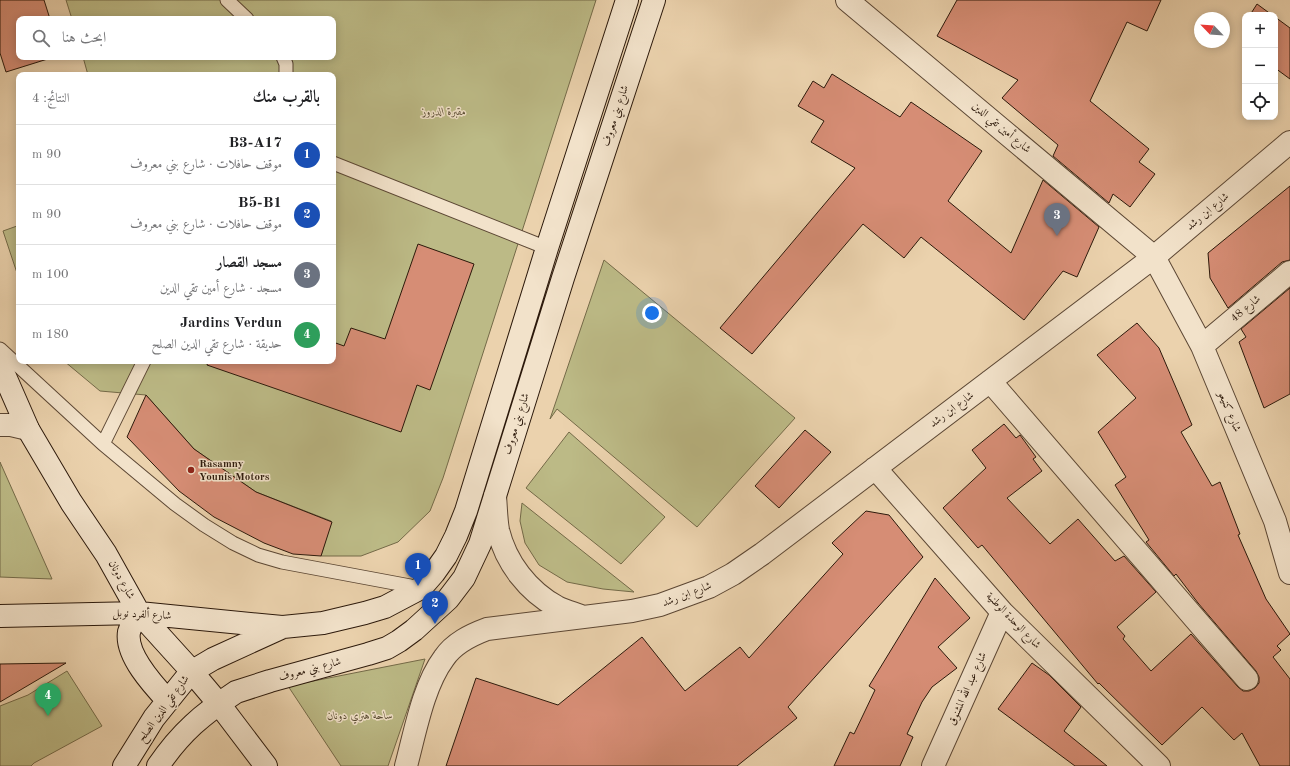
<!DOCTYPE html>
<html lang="ar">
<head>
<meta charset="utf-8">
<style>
  body { margin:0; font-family:"Old Standard TT",Amiri,serif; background:#f6f6f6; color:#202124; direction:rtl }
  .controls { position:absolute; right:12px; top:12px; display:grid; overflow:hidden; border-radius:8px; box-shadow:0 2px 10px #0003 }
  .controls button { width:36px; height:36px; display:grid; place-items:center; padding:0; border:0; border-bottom:1px solid #e0e0e0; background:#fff; color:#202124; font:20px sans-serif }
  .compass { position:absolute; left:1194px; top:12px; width:36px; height:36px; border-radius:50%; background:#fff; box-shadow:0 2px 10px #0003; rotate:295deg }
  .you { position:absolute; left:652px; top:313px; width:14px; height:14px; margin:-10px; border:3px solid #fff; border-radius:50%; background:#1a73e8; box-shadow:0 0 0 6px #1a73e833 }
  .badge { display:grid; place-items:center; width:26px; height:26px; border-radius:50%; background:#8f2418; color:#fff; font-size:13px; font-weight:700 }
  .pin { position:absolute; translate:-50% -33px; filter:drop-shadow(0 1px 2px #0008) }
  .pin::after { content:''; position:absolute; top:21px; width:14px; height:12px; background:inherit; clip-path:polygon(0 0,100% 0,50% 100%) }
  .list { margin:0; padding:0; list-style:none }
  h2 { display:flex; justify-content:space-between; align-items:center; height:52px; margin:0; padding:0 16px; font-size:17px }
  h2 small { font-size:13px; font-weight:400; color:#757577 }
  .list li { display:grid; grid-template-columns:26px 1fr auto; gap:12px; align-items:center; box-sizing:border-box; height:60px; padding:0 16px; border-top:1px solid #e0e0e0 }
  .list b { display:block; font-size:15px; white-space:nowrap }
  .list p { margin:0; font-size:13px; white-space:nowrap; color:#757577 }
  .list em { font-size:13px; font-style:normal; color:#757577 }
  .icon { flex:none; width:22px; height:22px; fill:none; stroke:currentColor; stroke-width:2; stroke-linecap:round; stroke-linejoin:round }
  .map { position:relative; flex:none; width:1290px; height:766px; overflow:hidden; direction:ltr }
  .search { position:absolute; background:#fff; box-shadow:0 2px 10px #0003; left:16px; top:16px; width:320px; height:44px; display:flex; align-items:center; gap:10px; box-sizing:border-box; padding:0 14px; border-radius:8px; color:#757577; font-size:15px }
  .panel { position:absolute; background:#fff; box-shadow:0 2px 10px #0003; left:16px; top:72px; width:320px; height:292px; border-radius:8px; direction:rtl }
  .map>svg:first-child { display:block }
  .green { fill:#bcba86; stroke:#746a48 }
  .building { fill:#d68d75; stroke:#2c190b }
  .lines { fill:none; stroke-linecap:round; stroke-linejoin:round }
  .lane-casing { stroke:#5c4734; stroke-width:15 }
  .street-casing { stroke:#5c4734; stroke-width:24 }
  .secondary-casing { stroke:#2c190b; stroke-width:24 }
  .lane { stroke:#f2e2ca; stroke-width:13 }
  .street { stroke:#f2e2ca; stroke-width:22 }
  .secondary { stroke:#f2e2ca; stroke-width:22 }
  .poi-dot { fill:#8f2418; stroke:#f2e2ca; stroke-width:1.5 }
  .labels { text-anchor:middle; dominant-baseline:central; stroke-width:3; stroke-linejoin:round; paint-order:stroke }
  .park-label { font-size:11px; font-style:italic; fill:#574930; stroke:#f2e2ca }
  .street-label { font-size:11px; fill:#2c190b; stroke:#f2e2ca }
  .poi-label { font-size:11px; font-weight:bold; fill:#2c190b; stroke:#f2e2ca; text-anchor:start }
</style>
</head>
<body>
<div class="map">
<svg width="1290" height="766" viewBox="0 0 1290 766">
  <rect width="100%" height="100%" fill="#ebd2ad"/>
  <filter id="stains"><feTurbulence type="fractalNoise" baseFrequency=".005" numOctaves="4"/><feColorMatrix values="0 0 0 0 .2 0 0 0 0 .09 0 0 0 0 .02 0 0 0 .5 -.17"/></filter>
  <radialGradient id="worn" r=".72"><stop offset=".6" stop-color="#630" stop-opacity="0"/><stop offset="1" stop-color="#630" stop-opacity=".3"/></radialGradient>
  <path class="green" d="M 66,0 L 596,0 L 443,478 L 430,511 L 398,542 L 361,556 L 321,556 L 331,521 L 256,492 L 194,449 L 146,395 L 100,391 L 64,361 L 333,361 L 333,75 L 88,75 L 83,57 L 333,57 L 333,19 L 72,19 Z
    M 17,226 L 19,232 L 19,279 L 3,231 Z
    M 604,260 L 795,418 L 697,527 L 557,409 L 550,419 Z
    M 569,432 L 665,517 L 621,564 L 526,488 Z
    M 0,462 L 52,579 L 0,577 Z
    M 522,503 L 634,592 L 603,589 L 567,582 L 539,565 L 525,543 L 520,521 Z
    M 425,659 L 388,766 L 341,766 L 288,686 Z
    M 67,671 L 102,726 L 34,763 L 31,766 L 0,766 L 0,706 L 28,695 Z"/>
  <path class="building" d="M 0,0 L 44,0 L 50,19 L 19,19 L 19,57 L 54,57 L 6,72 L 0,53 Z
    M 957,0 L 1161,0 L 1147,31 L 1127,22 L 1090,101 L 1149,149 L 1139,162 L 1155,174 L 1130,207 L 1113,194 L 1109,203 L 1053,156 L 1058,145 L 1002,98 L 1018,80 L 937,36 Z
    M 1257,4 L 1272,15 L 1250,15 Z
    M 1275,17 L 1290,28 L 1290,79 L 1275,68 Z
    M 832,74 L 900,117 L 911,102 L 982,151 L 948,201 L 1011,253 L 1043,180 L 1099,227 L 1077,277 L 1063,271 L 1024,320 L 921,237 L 904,258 L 863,224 L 752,354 L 720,328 L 855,168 L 811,142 L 824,121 L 798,106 L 813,81 L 824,88 Z
    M 1290,186 L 1290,260 L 1282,262 L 1228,308 L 1210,278 L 1208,253 Z
    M 418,244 L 474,264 L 430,390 L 417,385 L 401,432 L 207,365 L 208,361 L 333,361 L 333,342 L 344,346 L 351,328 L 385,339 Z
    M 1290,288 L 1290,394 L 1264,408 L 1239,342 L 1246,337 L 1241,329 Z
    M 1137,323 L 1159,348 L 1192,425 L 1181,432 L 1212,486 L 1220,482 L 1240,534 L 1238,535 L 1266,599 L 1290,634 L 1277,646 L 1281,650 L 1273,657 L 1290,679 L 1290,766 L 1260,766 L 1242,733 L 1234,740 L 1202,707 L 1162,745 L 1099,683 L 1098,684 L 982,545 L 978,548 L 943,508 L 986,468 L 972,450 L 1004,424 L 1016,438 L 1020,435 L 1036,457 L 1033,459 L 1042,471 L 1007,498 L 1050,544 L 1078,519 L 1115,561 L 1124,556 L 1156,592 L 1117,627 L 1125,636 L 1123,639 L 1151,671 L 1191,634 L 1238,687 L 1243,691 L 1249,691 L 1255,688 L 1259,683 L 1259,677 L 1256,671 L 1198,603 L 1176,574 L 1174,576 L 1146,542 L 1149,540 L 1115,485 L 1126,477 L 1098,432 L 1136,398 L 1097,355 Z
    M 146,395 L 194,449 L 256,492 L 332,522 L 321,556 L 293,554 L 264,543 L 214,517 L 179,491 L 127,437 Z
    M 805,430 L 831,452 L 779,508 L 755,486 Z
    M 866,511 L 889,515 L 923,557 L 788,707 L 797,718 L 737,766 L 446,766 L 476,678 L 558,705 L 642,637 L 685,691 L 740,647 L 749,658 L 843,554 L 832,543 Z
    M 935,578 L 970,618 L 938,647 L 957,668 L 932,687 L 922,702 L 907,734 L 913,737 L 900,766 L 834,766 L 850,732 L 854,734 L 875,690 L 869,686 Z
    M 66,663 L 0,702 L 0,664 Z
    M 1032,663 L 1049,675 L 1081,707 L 1064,731 L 1107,766 L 1075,766 L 998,709 Z"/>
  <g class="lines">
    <g class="lane-casing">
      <path id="lane" d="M 227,0 L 247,19
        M 283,57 L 286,64 L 286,75
        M 333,163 L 547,248
        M 0,349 L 103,444 L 175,504 L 204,525 L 233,543 L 258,555 L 282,562 L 421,588
        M 103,444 L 144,361"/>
    </g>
    <g class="street-casing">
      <path id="street" d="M 847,0 L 1154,257 L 1202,346 L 1275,521 L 1290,573
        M 1202,346 L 1290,272
        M 990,381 L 1247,679
        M 0,425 L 11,425 L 28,429
        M 875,468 L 1002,612 L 1159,766
        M 495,496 C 496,507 496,519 498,530 C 506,563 528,591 557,607 C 565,611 573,613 581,616
        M 406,766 C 415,733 423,686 444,658 C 454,643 471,635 487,629 L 632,611 L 660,605 L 709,587 L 733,574 L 762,554 L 1154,257 L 1290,142
        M 933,766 L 1002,612"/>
    </g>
    <g class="secondary-casing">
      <path id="secondary" d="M 0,365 L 28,429 L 71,502 L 106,554 L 139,613 L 187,666 L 219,704 L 266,766
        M 139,613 C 135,619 131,625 129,632 C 125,655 154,686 168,701
        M 0,616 L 139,613 L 282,627
        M 124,766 L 154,718 L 191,672 L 213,659 L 283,627 L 323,623 L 365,613 L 385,607 L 421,588 L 434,573 L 446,556 L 456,536 L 466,511 L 547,248 L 627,0
        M 158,766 C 181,732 203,714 236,692 L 270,681 L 368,654 L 387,648 L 399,641 L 414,630 L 448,599 L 464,578 L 480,544 L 563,278 L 654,0"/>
    </g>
    <use href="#lane" class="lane"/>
    <use href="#street" class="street"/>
    <use href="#secondary" class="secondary"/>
  </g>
  <circle class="poi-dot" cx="191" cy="470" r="4"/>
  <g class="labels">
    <g class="park-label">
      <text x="444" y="112">مقبرة الدروز</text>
      <text x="360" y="716">ساحة هنري دونان</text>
    </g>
    <g class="street-label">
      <text transform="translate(616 116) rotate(-72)">شارع بني معروف</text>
      <text transform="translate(1001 128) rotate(40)">شارع أمين تقي الدين</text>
      <text transform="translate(1208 212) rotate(-40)">شارع ابن رشد</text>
      <text transform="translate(1246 309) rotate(-40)">شارع 48</text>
      <text transform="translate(952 410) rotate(-37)">شارع ابن رشد</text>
      <text transform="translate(1229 412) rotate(67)">شارع كنيعو</text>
      <text transform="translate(517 424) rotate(-73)">شارع بني معروف</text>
      <text transform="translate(121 580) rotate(61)">شارع دونان</text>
      <text transform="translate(687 595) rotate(-21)">شارع ابن رشد</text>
      <text transform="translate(142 615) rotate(3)">شارع ألفرد نوبل</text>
      <text transform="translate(1013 621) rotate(46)">شارع الوحدة الوطنية</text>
      <text transform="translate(310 670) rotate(-15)">شارع بني معروف</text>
      <text transform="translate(968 689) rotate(-66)">شارع عبد الله المشنوق</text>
      <text transform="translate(164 709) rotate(-54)">شارع تقي الدين الصلح</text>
    </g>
    <g class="poi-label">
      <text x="199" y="464">Rasamny<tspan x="199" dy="13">Younis Motors</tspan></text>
    </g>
  </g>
  <rect width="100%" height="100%" filter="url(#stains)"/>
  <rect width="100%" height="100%" fill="url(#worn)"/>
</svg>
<div class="controls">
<button>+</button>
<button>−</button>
<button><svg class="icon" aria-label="locate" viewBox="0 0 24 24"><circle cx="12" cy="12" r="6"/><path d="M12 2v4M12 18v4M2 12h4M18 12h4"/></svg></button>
</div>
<svg class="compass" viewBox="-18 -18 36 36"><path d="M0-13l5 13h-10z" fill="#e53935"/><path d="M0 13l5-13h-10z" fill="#757577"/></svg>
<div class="you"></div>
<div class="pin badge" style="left:418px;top:586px;background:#1a4fb4">1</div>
<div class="pin badge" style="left:435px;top:624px;background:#1a4fb4">2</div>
<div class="pin badge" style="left:1057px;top:236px;background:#6b7280">3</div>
<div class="pin badge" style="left:48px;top:716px;background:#2e9e5b">4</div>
<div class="search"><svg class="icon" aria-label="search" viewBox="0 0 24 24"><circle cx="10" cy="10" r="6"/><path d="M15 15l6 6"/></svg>ابحث هنا</div>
<section class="panel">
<h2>بالقرب منك<small>النتائج: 4</small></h2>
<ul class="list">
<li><span class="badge" style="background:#1a4fb4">1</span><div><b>B3-A17</b><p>موقف حافلات · شارع بني معروف</p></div><em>90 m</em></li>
<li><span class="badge" style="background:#1a4fb4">2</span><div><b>B5-B1</b><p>موقف حافلات · شارع بني معروف</p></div><em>90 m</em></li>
<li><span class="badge" style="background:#6b7280">3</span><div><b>مسجد القصار</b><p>مسجد · شارع أمين تقي الدين</p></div><em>100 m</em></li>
<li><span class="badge" style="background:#2e9e5b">4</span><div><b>Jardins Verdun</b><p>حديقة · شارع تقي الدين الصلح</p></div><em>180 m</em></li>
</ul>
</section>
</div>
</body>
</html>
